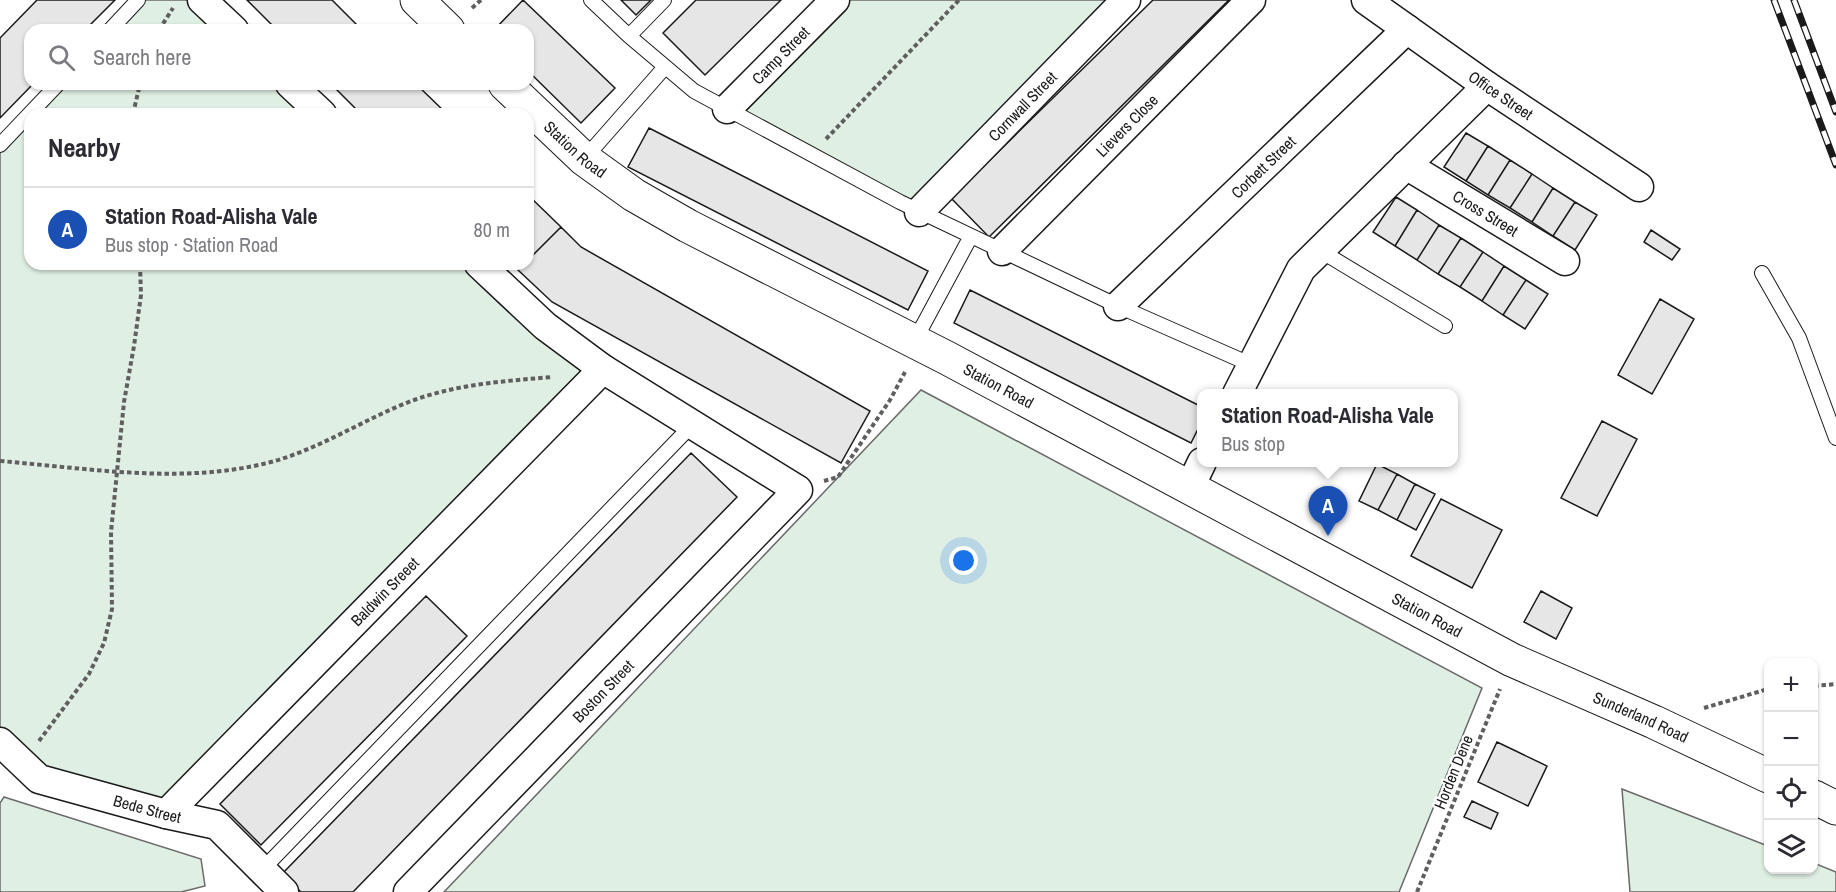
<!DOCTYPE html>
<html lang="en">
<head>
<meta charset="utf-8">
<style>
  body { margin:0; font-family:"Archivo Narrow",sans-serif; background:#f7f7f7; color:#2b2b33 }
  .controls { position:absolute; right:18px; bottom:18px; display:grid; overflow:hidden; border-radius:12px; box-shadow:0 2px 4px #0004 }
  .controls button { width:54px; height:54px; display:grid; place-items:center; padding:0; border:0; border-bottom:2px solid #e1e1e2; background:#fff; color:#2b2b33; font:30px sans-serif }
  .you { position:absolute; left:964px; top:561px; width:21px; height:21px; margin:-15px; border:4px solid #fff; border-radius:50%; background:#1a73e8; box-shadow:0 0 0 9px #1a73e833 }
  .badge { display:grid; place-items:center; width:39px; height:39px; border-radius:50%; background:#c62828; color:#fff; font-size:20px; font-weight:700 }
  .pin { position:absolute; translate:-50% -50px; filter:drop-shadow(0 2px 3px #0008) }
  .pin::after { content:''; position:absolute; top:32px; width:21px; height:18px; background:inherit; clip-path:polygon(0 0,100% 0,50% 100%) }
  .popup { position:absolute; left:1197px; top:389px; width:261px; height:78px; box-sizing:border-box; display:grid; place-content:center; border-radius:12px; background:#fff; filter:drop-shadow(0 2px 4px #0005); font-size:20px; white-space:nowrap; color:#7c7c81 }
  .popup b { font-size:22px; color:#2b2b33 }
  .popup::after { content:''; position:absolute; left:50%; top:100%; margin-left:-12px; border:12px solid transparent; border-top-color:#fff }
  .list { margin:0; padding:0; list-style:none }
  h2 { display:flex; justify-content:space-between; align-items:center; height:78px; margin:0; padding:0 24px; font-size:26px }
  h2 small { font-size:20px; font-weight:400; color:#7c7c81 }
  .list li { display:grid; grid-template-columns:39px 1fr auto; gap:18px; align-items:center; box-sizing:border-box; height:84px; padding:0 24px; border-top:2px solid #e1e1e2 }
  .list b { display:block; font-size:22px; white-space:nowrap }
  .list p { margin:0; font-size:20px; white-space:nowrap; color:#7c7c81 }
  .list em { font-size:20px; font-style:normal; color:#7c7c81 }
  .icon { flex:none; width:33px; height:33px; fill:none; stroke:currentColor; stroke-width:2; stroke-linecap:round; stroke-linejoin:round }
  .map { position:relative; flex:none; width:1836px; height:892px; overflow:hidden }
  .search { position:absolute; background:#fff; box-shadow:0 2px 4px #0004; left:24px; top:24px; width:510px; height:66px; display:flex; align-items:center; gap:15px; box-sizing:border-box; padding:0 21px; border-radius:18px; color:#7c7c81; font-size:22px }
  .panel { position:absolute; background:#fff; box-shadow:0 2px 4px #0004; left:24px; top:108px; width:510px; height:162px; border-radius:18px }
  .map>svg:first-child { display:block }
  .green { fill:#e0efe3; stroke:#6a6a6a; stroke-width:1.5 }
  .building { fill:#e6e6e6; stroke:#1a1a1a; stroke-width:1.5 }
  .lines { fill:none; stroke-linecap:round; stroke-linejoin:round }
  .lane-casing { stroke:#1a1a1a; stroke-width:16 }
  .street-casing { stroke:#1a1a1a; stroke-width:31 }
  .secondary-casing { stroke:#1a1a1a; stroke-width:35 }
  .path { stroke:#5f5f5f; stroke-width:4; stroke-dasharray:4.5 3; stroke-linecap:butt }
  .lane { stroke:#fff; stroke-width:14 }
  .street { stroke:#fff; stroke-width:28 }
  .secondary { stroke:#fff; stroke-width:33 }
  .rail-casing { stroke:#1a1a1a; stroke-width:7 }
  .rail { stroke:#fff; stroke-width:4.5; stroke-dasharray:14; stroke-linecap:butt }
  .labels { text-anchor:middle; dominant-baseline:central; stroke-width:4.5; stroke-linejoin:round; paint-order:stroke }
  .street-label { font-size:16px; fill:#1a1a1a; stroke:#fff }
</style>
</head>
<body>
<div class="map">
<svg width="1836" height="892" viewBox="0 0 1836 892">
  <rect width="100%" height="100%" fill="#fff"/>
  <path class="green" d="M 138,0 L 202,0 L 234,30 L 110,30 Z
    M 835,0 L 1126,0 L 919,212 L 727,109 Z
    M 58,84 L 290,84 L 322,114 L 30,114 L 30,264 L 479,264 L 603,369 L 166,814 L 39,779 L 0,742 L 0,145 Z
    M 921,390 L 1482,688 L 1399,892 L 444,892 Z
    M 1622,789 L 1768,846 L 1768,870 L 1814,870 L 1814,863 L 1836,872 L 1836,892 L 1630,892 Z
    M 4,797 L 201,859 L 205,886 L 181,892 L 0,892 L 0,803 Z"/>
  <path class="building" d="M 37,0 L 115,0 L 85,30 L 30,30 L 30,84 L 33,84 L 0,118 L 0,38 Z
    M 247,0 L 332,0 L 362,30 L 277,30 Z
    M 523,0 L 615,88 L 581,123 L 528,71 L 528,30 L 494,30 Z
    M 621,0 L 651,0 L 636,15 Z
    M 696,0 L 781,0 L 705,75 L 663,33 Z
    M 1153,0 L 1229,0 L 989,237 L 951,198 Z
    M 331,84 L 416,84 L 447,114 L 361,114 Z
    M 649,128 L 928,271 L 908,310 L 628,167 Z
    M 1466,133 L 1488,146 L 1466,181 L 1444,167 Z
    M 1488,146 L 1510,160 L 1488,195 L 1466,181 Z
    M 1510,160 L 1532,174 L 1510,208 L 1488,195 Z
    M 1532,174 L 1553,188 L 1532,222 L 1510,208 Z
    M 1553,188 L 1575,202 L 1553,236 L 1532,222 Z
    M 528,195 L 561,227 L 528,260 Z
    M 1396,197 L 1417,210 L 1395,246 L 1373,232 Z
    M 1575,202 L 1597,215 L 1575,250 L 1553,236 Z
    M 1417,210 L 1439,225 L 1417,260 L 1395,246 Z
    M 1439,225 L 1461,238 L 1438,274 L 1417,260 Z
    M 561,227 L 581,247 L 870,411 L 841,463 L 552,302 L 518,270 L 524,264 L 528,264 L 528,260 Z
    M 1651,230 L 1680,249 L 1672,260 L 1644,242 Z
    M 1461,238 L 1483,252 L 1460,287 L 1438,274 Z
    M 1483,252 L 1504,266 L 1482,301 L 1460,287 Z
    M 1504,266 L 1526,280 L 1503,315 L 1482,301 Z
    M 1526,280 L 1548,294 L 1525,329 L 1503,315 Z
    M 970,290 L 1202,407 L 1202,421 L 1191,443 L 954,323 Z
    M 1660,299 L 1694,319 L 1652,394 L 1618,375 Z
    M 1602,421 L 1637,439 L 1597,516 L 1561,498 Z
    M 691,453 L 737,497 L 353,892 L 301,892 L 282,874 Z
    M 1377,464 L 1397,474 L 1378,510 L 1359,501 Z
    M 1397,474 L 1415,484 L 1397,520 L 1378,510 Z
    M 1415,484 L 1435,494 L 1416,530 L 1397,520 Z
    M 1441,499 L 1502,530 L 1472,588 L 1411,556 Z
    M 1541,591 L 1572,608 L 1556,639 L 1524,622 Z
    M 426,596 L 467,636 L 261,845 L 220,804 Z
    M 1497,742 L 1547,766 L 1528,806 L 1478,782 Z
    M 1472,801 L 1498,813 L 1491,829 L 1464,817 Z"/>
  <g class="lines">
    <g class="lane-casing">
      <path id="lane" d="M 591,0 L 629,36 L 694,91 L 900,202 L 1118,306 L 1252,365
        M 110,30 L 138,0
        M 629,36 L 664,0
        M 0,145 L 58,84
        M 584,159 L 665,67
        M 1319,250 L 1445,326
        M 1762,273 L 1799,338 L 1836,438
        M 914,342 L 971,236
        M 263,869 L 693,424"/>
    </g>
    <g class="street-casing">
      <g id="street">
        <path d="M 202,0 L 234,30"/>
        <path id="s1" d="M 1366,0 L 1487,86 L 1639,187"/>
        <path d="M 290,84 L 322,114"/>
        <path id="s2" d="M 727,109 L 835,0"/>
        <path id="s3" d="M 1406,165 L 1565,261"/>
        <path id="s4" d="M 919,212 L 1126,0"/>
        <path id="s5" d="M 1002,251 L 1251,0"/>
        <path id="s6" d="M 1118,306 L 1407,29"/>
        <path d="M 1237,394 L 1301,269 L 1487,86"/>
        <path d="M 1190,487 L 1202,462"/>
        <path id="s7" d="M 0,742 L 39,779 L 166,814 L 217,825 L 284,892"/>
        <path id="s8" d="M 166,814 L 603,369"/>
        <path id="s9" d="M 408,892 L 798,490 L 603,369 L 545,326 L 479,264"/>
      </g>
    </g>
    <g class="secondary-casing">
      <g id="secondary">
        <path d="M 417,0 L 448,30"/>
        <path id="s10" d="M 505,84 L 584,159 L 634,195 L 688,226 L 947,358 L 1512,660 L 1654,722 L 1768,776"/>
        <path d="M 1814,797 L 1836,808"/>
      </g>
    </g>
    <path class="path" d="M 472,8 L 481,0
      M 159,30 L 173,8
      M 133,114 L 140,84
      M 826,139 L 959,0
      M 0,461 C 86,468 177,484 263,464 C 316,452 363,419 414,400 C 459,384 505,381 552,377
      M 824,481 L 838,477 L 890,400 L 905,372
      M 1814,686 L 1836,684
      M 1704,708 L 1768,689
      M 39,741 L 89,674 L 104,643 L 112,609 L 111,532 L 124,402 L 134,346 L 141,295 L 140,264
      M 1417,892 L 1500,689"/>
    <use href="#lane" class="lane"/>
    <use href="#street" class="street"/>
    <use href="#secondary" class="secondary"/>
    <g class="rail-casing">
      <path id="rail" d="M 1774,0 L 1836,165
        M 1794,0 L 1836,112"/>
    </g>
    <use href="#rail" class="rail"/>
  </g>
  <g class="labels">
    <g class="street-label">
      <text stroke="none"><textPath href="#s2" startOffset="76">Camp Street</textPath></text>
      <text stroke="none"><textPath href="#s1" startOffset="165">Office Street</textPath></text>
      <text stroke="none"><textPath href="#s4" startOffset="148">Cornwall Street</textPath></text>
      <text stroke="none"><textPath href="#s5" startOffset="177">Lievers Close</textPath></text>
      <text stroke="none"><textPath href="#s10" startOffset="96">Station Road</textPath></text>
      <text stroke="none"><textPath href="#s6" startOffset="201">Corbett Street</textPath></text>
      <text stroke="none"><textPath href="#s3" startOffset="93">Cross Street</textPath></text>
      <text stroke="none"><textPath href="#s10" startOffset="582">Station Road</textPath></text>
      <text stroke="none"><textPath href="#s8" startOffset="312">Baldwin Sreeet</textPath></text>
      <text stroke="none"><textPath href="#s10" startOffset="1068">Station Road</textPath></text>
      <text stroke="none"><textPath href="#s9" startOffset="280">Boston Street</textPath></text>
      <text stroke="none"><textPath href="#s10" startOffset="1305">Sunderland Road</textPath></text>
      <text transform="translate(1453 772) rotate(-68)">Horden Dene</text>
      <text stroke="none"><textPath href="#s7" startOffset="166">Bede Street</textPath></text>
    </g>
  </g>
</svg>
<div class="controls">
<button>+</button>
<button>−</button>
<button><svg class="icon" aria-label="locate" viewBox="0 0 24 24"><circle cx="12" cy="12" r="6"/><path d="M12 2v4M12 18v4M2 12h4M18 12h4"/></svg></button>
<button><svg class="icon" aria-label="layers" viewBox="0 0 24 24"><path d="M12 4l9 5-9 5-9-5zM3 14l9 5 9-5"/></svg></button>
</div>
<div class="you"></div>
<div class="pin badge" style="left:1328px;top:536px;background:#1a4fb4">A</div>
<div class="popup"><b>Station Road-Alisha Vale</b>Bus stop</div>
<div class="search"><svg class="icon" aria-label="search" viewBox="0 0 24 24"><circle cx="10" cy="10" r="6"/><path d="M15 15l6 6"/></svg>Search here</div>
<section class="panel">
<h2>Nearby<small></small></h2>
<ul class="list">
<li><span class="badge" style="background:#1a4fb4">A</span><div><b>Station Road-Alisha Vale</b><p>Bus stop · Station Road</p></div><em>80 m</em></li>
</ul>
</section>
</div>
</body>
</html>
